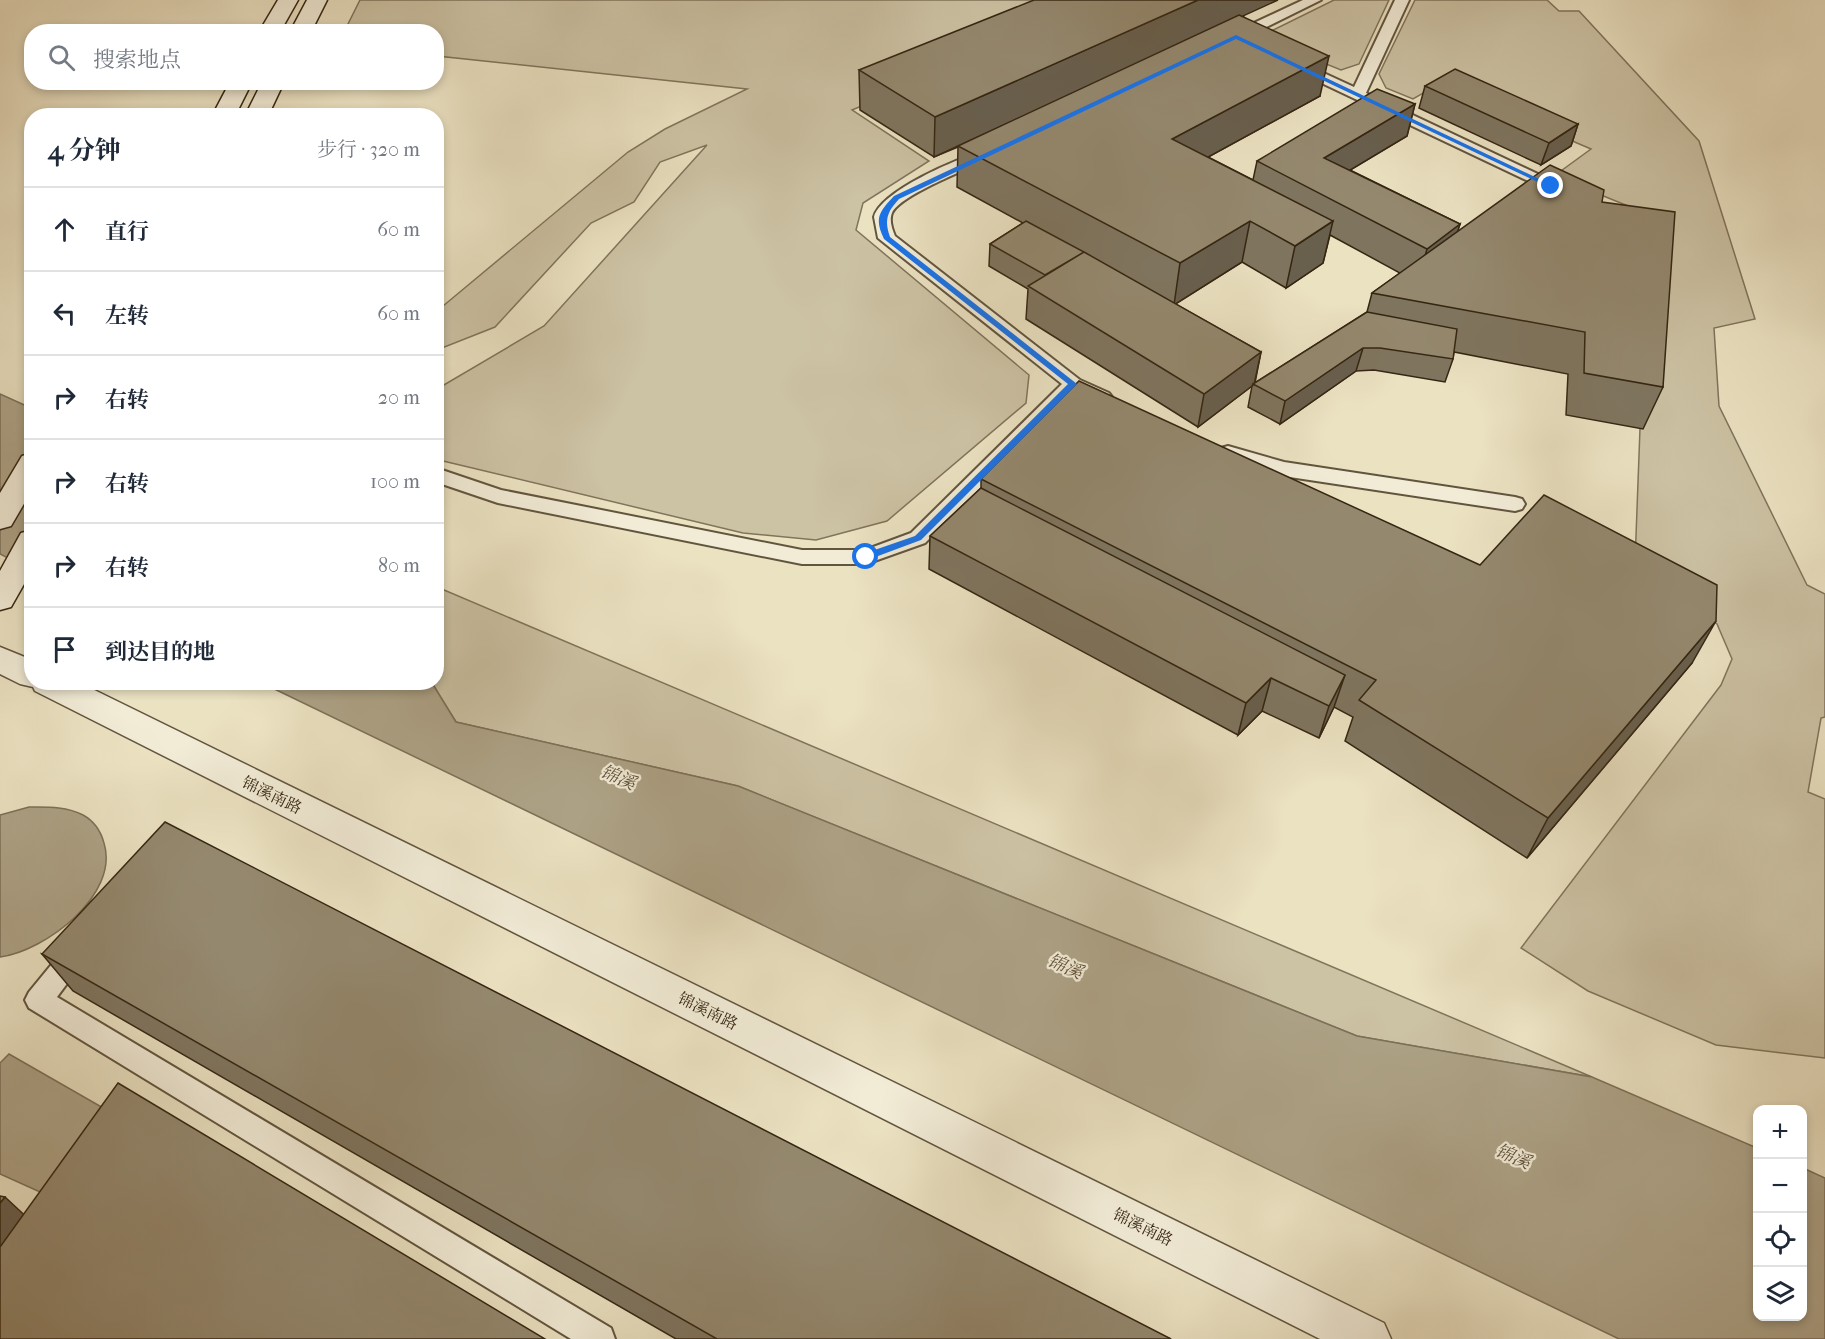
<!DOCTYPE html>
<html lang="zh">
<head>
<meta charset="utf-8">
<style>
  body { margin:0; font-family:"IM FELL French Canon","Noto Serif SC",serif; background:#f6f6f7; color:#1f2937 }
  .controls { position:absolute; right:18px; bottom:18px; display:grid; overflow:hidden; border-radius:12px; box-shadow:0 3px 9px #0003 }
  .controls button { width:54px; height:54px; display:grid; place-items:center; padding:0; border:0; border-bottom:2px solid #e0e1e3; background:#fff; color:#1f2937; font:30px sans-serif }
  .stop { position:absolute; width:18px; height:18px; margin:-14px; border:4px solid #1a73e8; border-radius:50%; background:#fff }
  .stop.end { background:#1a73e8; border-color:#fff; box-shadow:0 2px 6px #0008 }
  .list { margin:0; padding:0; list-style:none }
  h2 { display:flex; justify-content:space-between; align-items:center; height:78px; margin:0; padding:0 24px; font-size:26px }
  h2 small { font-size:20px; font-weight:400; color:#747a83 }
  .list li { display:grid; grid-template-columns:39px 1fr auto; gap:18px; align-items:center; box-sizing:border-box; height:84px; padding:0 24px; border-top:2px solid #e0e1e3 }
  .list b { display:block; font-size:22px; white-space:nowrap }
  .list em { font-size:20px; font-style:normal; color:#747a83 }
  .icon { flex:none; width:33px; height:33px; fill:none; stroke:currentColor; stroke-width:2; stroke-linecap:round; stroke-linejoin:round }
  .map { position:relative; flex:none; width:1825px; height:1339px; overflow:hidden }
  .search { position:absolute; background:#fff; box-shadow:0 3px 9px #0003; left:24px; top:24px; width:420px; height:66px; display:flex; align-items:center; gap:15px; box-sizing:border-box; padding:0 21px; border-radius:24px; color:#747a83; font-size:22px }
  .panel { position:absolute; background:#fff; box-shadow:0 3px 9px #0003; left:24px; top:108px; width:420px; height:582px; border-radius:24px }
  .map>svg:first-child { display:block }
  .green { fill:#ccc2a4; stroke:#80745b; stroke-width:1.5 }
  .water { fill:#ada286; stroke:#7d7058; stroke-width:1.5 }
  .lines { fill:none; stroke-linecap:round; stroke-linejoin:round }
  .service-casing { stroke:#62553e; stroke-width:4 }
  .tertiary-casing { stroke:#62553e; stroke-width:3 }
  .secondary-casing { stroke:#352612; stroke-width:3 }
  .service { fill:#f2ecd7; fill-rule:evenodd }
  .tertiary { fill:#f2ecd7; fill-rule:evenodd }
  .secondary { fill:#f2ecd7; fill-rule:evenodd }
  .wall { fill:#7f755f; stroke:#352612; stroke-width:1.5; fill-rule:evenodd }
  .shaded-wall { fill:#685f4d; stroke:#352612; stroke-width:1.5 }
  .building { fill:#94886e; stroke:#352612; stroke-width:1.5 }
  .route { fill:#1a73e8 }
  .labels { text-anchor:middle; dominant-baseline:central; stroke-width:4.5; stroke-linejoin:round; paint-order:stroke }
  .street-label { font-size:16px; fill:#352612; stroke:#f2ecd7 }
  .water-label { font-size:18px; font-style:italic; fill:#5f513b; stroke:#f2ecd7 }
</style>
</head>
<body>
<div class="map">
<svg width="1825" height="1339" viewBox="0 0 1825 1339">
  <rect width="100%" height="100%" fill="#ebe2c2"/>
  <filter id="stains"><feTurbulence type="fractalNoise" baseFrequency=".00333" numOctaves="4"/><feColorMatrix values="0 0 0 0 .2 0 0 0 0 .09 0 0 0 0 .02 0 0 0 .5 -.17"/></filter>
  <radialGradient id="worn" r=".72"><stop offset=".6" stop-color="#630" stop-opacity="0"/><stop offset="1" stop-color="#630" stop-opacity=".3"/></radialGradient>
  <path class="green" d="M 360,0 L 1117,0 L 852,110 L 929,161 L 863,203 L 856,230 L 1029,375 L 1026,403 L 887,521 L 816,540 L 743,533 L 439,460 L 436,458 L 437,389 L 544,326 L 707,145 L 660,162 L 634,202 L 591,223 L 495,327 L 437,350 L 437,311 L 628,152 L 665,129 L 747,89 L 437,56 L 436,32 L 344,32 Z
    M 1334,0 L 1389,0 L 1359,64 L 1341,70 L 1259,37 Z
    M 1415,0 L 1547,0 L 1559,11 L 1579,11 L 1699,141 L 1755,319 L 1714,328 L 1719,406 L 1807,585 L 1825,594 L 1825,717 L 1821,718 L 1808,792 L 1825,799 L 1825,1058 L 1716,1045 L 1588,991 L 1521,948 L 1721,685 L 1732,659 L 1717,624 L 1635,563 L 1648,214 L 1554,176 L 1591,149 L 1439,84 L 1413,99 L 1386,88 L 1379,74 Z
    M 437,587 L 1592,1077 L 1357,1036 L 738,786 L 456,722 L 432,683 L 436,682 Z"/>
  <path class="water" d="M 0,394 L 31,408 L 31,570 L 0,554 Z
    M 262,683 L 432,683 L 456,722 L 738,786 L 1357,1036 L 1592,1077 L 1757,1148 L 1758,1316 L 1802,1316 L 1803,1168 L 1825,1178 L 1825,1339 L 1619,1339 Z
    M 29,807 C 47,807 66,806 83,815 C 94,821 101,832 104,843 C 120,895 45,951 0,957 L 0,815 Z
    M 9,1054 L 112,1113 L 49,1196 L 0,1174 L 0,1063 Z"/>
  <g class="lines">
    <g class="service-casing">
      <path id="service" d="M 1303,0 L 1321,0 L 1238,41 L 1233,42 L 1226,38 L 1228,35 Z
        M 1395,0 L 1409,0 L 1366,93 L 1557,183 L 1559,186 L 1557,189 L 1545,189 L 1292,69 L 1290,66 L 1297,62 L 1302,63 L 1354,87 Z
        M 984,151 L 990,153 L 992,156 L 990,159 C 970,168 900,195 892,213 C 889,220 892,229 895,236 L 1080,380 L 1109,393 L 1112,397 L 1109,401 L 1095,401 L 1076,392 L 925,543 L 866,564 L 802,564 L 498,503 L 436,482 L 436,468 L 501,490 L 802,550 L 865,550 L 911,533 L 1062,384 L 878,238 L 874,217 C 881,191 958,158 984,151 Z
        M 1228,446 L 1284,462 L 1515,497 L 1522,499 L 1525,504 L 1522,509 L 1515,511 L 1283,476 L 1221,458 L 1218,453 L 1221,448 Z
        M 79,939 L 88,942 L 92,950 L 57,997 L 611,1328 L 615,1339 L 571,1339 L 29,1008 L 25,1000 L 29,992 L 70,942 Z"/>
    </g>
    <g class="tertiary-casing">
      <path id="tertiary" d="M 0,647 L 32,660 L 32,682 L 78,682 L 1384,1323 L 1391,1339 L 1320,1339 L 35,691 L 33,687 L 20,684 L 0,674 Z"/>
    </g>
    <g class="secondary-casing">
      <path id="secondary" d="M 278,0 L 298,0 L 280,32 L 259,32 Z
        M 307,0 L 327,0 L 311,32 L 290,32 Z
        M 230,82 L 252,82 L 235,116 L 212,116 Z
        M 262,82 L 284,82 L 268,116 L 245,116 Z
        M 32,453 L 32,490 L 11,526 L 0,529 L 0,493 L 22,456 Z
        M 32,530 L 32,570 L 11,607 L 0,610 L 0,571 L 21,533 Z"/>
    </g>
    <use href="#service" class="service"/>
    <use href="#tertiary" class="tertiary"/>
    <use href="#secondary" class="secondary"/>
  </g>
  <path class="wall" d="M 1243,16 L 1320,96 L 1208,157 L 1253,180 L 1257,161 L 1415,104 L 1407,136 L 1350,170 L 1460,224 L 1457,232 L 1602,202 L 1663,387 L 1643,429 L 1566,415 L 1568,374 L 1454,352 L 1453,359 L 1445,382 L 1374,370 L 1356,371 L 1280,424 L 1248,407 L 1252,386 L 1198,427 L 1026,319 L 1028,289 L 989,266 L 990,244 L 1023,223 L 957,187 L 958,147 L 934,157 L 860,110 L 859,70 ZM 1330,235 L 1400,273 L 1372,293 L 1367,312 L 1255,383 L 1261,352 L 1175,304 L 1242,262 L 1286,288 L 1323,263 Z
    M 1425,86 L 1578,124 L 1571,146 L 1541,165 L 1419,108 Z
    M 981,479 L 1692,663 L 1527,858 L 1345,741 L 1353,717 L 1334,707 L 1319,738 L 1262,711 L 1238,735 L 929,569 L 930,536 L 981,488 Z
    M 42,954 L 1171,1339 L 676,1339 L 73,991 Z"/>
  <path class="shaded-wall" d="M 1198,0 L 1278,0 L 934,157 L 935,117 Z
    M 1329,56 L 1320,96 L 1166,180 L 1172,139 Z
    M 1415,104 L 1407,136 L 1317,190 L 1324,158 Z
    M 1578,124 L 1571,146 L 1541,165 L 1549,143 Z
    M 1250,221 L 1242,262 L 1174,305 L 1180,263 Z
    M 1333,221 L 1323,263 L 1286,288 L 1295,246 Z
    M 1460,224 L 1450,256 L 1418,282 L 1427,249 Z
    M 1363,348 L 1356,371 L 1280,424 L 1285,401 Z
    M 1261,352 L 1254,385 L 1253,384 L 1252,386 L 1198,427 L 1204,394 Z
    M 1716,621 L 1692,663 L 1527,858 L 1548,818 Z
    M 1345,675 L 1334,707 L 1319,738 L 1329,706 Z
    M 1271,678 L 1262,711 L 1238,735 L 1246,703 Z
    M 5,1197 L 33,1223 L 0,1266 L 0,1203 Z"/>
  <path class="building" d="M 1034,0 L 1198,0 L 935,117 L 859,70 Z
    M 1239,15 L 1329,56 L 1172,139 L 1333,221 L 1295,246 L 1250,221 L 1180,263 L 958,146 Z
    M 1455,69 L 1578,124 L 1549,143 L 1425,86 Z
    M 1377,89 L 1415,104 L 1324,158 L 1460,224 L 1427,249 L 1257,161 Z
    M 1550,165 L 1604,190 L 1602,202 L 1675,212 L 1663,387 L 1584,373 L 1585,332 L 1372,293 Z
    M 1026,221 L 1084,252 L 1045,275 L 990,244 Z
    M 1084,252 L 1261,352 L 1204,394 L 1028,286 Z
    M 1367,312 L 1457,329 L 1453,359 L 1380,348 L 1363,348 L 1285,401 L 1253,384 Z
    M 1079,381 L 1480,565 L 1544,495 L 1717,585 L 1716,621 L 1548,818 L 1359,700 L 1376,680 L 981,479 Z
    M 981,488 L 1345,675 L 1329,706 L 1271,678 L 1246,703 L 930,536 Z
    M 165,822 L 1171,1339 L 717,1339 L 42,954 Z
    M 118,1083 L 545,1339 L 0,1339 L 0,1247 Z
    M 0,1196 L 5,1197 L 0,1203 Z"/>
  <path class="route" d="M 1236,35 L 1554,186 L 1548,187 L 1236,39 L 899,199 C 887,212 884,220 890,237 L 1077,384 L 921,540 L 870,559 L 863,559 L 863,554 L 915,536 L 1068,384 L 884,239 C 874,218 879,212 894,196 Z"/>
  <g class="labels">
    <g class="street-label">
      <text transform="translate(272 795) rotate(26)">锦溪南路</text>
      <text transform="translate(708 1011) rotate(26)">锦溪南路</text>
      <text transform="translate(1143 1227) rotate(26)">锦溪南路</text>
    </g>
    <g class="water-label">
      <text transform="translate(618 778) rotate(23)">锦溪</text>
      <text transform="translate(1065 967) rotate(23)">锦溪</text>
      <text transform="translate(1513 1157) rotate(23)">锦溪</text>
    </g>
  </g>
  <rect width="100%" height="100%" filter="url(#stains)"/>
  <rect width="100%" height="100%" fill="url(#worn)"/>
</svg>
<div class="controls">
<button>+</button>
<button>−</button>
<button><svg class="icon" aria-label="locate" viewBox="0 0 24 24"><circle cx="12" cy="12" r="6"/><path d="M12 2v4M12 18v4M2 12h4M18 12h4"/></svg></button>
<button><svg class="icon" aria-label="layers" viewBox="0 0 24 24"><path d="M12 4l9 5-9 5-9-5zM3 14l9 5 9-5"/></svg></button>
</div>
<div class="stop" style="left:866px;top:557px"></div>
<div class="stop end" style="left:1551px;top:186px"></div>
<div class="search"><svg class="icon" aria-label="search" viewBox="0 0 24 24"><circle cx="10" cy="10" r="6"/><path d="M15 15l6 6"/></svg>搜索地点</div>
<section class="panel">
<h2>4 分钟<small>步行 · 320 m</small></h2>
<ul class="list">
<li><svg class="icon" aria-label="ahead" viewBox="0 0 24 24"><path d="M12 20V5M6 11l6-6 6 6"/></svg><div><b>直行</b></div><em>60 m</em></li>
<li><svg class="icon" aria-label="left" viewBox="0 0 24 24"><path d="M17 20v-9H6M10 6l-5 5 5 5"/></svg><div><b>左转</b></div><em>60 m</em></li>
<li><svg class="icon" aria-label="right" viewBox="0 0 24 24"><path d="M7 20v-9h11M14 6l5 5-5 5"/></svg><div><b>右转</b></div><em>20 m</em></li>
<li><svg class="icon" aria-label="right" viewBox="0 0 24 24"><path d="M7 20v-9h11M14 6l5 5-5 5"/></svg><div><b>右转</b></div><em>100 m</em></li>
<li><svg class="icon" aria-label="right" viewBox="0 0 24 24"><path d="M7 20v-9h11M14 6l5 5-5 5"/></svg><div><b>右转</b></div><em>80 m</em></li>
<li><svg class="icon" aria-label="arrive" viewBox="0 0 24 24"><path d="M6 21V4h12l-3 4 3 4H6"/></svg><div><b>到达目的地</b></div></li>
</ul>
</section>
</div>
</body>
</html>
